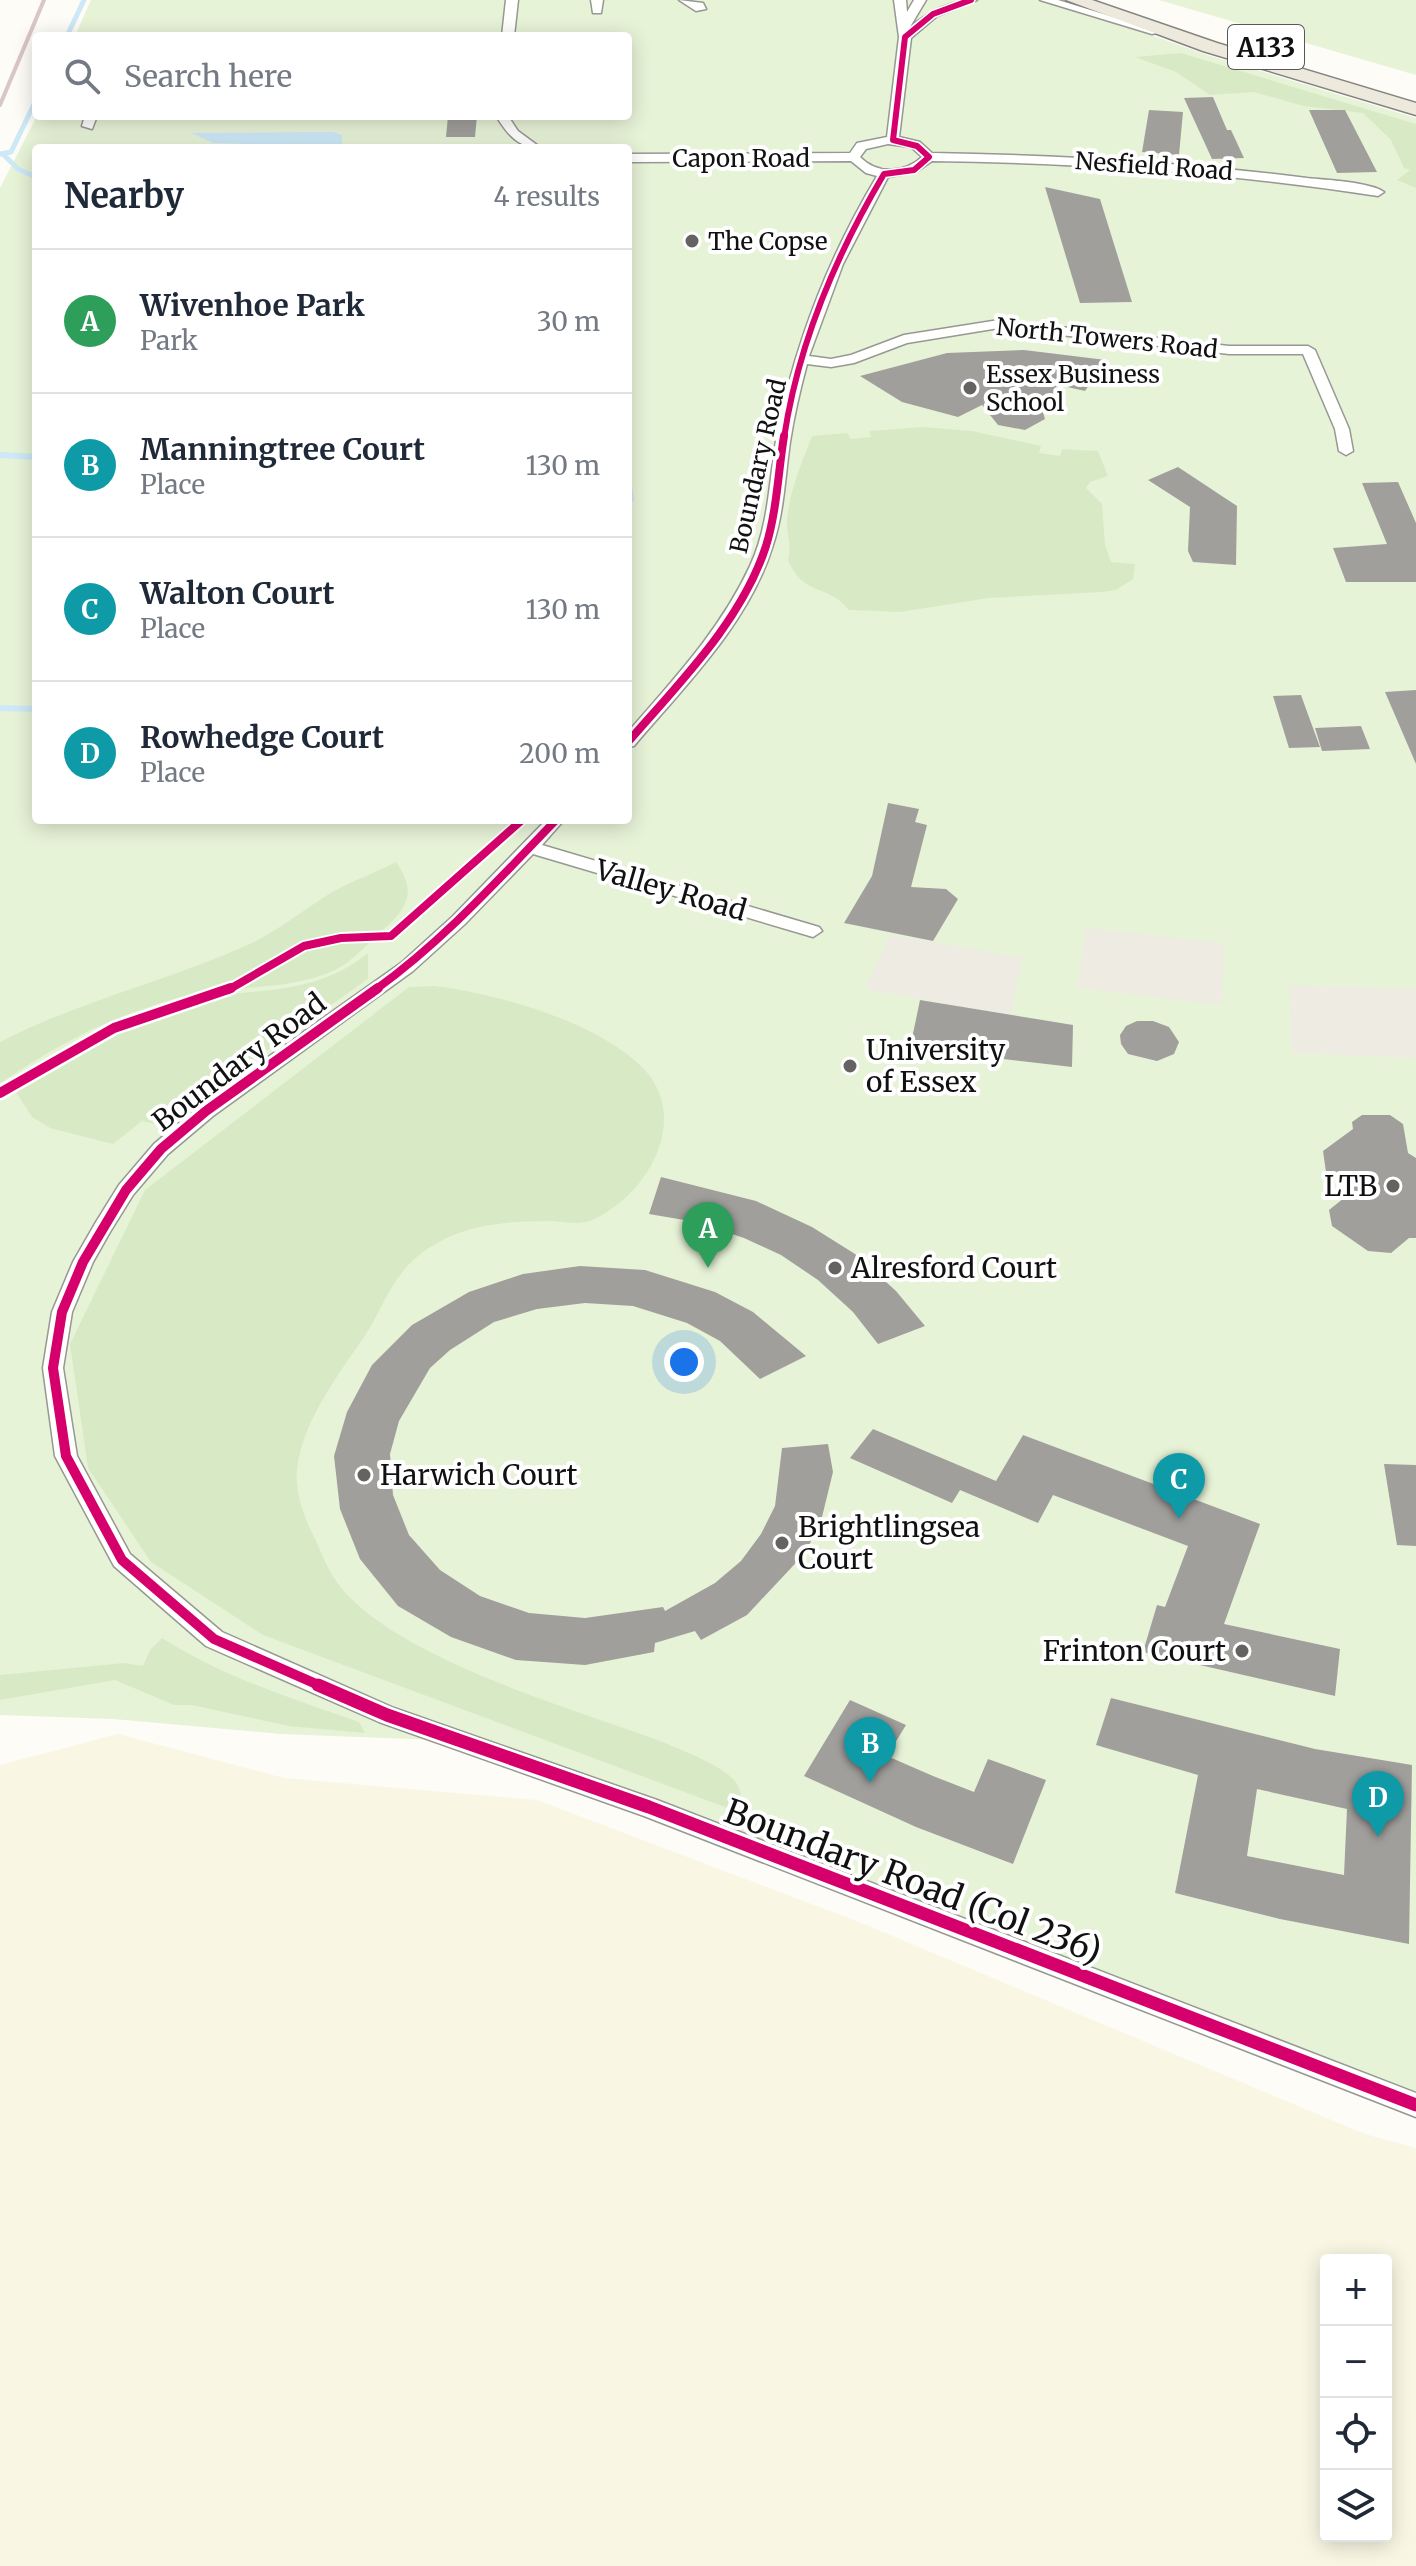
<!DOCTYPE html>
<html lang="en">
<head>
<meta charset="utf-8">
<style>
  body { margin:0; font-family:Merriweather,serif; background:#f6f6f7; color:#1f2937 }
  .controls { position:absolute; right:24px; bottom:24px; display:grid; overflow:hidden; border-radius:8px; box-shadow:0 4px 20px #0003 }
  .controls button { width:72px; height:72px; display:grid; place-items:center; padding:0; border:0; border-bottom:2px solid #e0e1e3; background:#fff; color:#1f2937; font:40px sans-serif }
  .you { position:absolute; left:684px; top:1362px; width:28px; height:28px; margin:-20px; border:6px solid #fff; border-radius:50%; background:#1a73e8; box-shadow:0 0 0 12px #1a73e833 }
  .badge { display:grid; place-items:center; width:52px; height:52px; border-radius:50%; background:#111827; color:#fff; font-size:26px; font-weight:700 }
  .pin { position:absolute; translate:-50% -66px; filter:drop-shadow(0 2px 4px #0008) }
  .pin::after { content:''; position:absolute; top:42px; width:28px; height:24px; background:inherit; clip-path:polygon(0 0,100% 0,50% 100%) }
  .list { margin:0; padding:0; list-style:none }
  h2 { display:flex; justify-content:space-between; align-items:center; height:104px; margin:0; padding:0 32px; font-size:34px }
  h2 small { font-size:26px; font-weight:400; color:#747a83 }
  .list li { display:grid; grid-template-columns:52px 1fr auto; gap:24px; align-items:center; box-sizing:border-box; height:144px; padding:0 32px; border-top:2px solid #e0e1e3 }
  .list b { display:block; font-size:30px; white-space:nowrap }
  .list p { margin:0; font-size:26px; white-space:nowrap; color:#747a83 }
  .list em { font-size:26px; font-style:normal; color:#747a83 }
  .icon { flex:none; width:44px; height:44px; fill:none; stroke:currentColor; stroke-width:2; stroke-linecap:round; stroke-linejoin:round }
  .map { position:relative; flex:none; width:1416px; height:2566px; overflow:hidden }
  .search { position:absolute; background:#fff; box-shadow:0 4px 20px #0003; left:32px; top:32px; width:600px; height:88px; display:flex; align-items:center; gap:20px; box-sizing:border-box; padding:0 28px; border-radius:8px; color:#747a83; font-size:30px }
  .panel { position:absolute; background:#fff; box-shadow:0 4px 20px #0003; left:32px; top:144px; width:600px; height:680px; border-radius:8px }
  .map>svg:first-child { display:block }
  .farmland { fill:#f9f7e4; fill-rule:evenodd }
  .green { fill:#e7f3d7; fill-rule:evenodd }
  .forest { fill:#d8eac5 }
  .plaza { fill:#edebe2 }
  .water { fill:#cde8f7 }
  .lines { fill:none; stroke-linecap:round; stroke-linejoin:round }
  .stream-far1 { stroke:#cde8f7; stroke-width:5 }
  .stream { stroke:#cde8f7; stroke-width:6 }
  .building { fill:#a19f9c; fill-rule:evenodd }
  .minor-casing { stroke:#979795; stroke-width:3 }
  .primary-casing { stroke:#858482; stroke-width:3 }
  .minor { fill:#fffffe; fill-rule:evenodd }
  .primary { fill:#ede9dc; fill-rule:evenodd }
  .rail { stroke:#d9c6c7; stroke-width:4 }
  .cycleway-far3-casing { stroke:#fff; stroke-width:9 }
  .cycleway-far2-casing { stroke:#fff; stroke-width:12 }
  .cycleway-far1-casing { stroke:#fff; stroke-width:15 }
  .cycleway-casing { stroke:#fff; stroke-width:18 }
  .cycleway-far3 { stroke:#d6006c; stroke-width:6 }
  .cycleway-far2 { stroke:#d6006c; stroke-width:8 }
  .cycleway-far1 { stroke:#d6006c; stroke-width:10 }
  .cycleway { stroke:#d6006c; stroke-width:13 }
  .poi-dot { fill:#646362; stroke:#fff; stroke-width:3 }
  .labels { text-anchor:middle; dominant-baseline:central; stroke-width:8; stroke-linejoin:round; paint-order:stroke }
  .far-street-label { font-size:24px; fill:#111; stroke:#fff }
  .far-poi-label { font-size:24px; fill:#111; stroke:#fff; text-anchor:start }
  .shield { fill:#fff; stroke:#585858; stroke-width:2 }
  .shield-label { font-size:26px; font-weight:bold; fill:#111 }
  .street-label { font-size:28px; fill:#111; stroke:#fff }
  .poi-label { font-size:28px; fill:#111; stroke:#fff; text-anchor:start }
  .near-street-label { font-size:34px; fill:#111; stroke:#fff }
</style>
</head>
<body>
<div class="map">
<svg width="1416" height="2566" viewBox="0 0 1416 2566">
  <rect width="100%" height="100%" fill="#fdfcf7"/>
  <path class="farmland" d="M 118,1734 L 284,1778 L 537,1800 L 859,1922 L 1365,2134 L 1416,2148 L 1416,2566 L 0,2566 L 0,1765 ZM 1326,2260 L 1386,2260 L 1386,2536 L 1326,2536 Z"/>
  <path class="green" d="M 91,0 L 1054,0 L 1204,54 L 1416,118 L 1416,2105 L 464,1741 L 281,1734 L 113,1719 L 0,1715 L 0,188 L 37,116 L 628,116 L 628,36 L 75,36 ZM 36,148 L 628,148 L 628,820 L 36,820 Z
    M 1159,0 L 1416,0 L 1416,75 Z"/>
  <path class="forest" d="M 1181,53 L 1416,124 L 1416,188 L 1397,180 L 1410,170 L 1404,168 L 1391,140 L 1363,113 L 1303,106 L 1254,92 L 1210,95 L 1176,72 L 1135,57 Z
    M 924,427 L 972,431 L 1041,446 L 1039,453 L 1060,456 L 1062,449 L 1098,451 L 1108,476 L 1090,482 L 1086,488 L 1102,504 L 1105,544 L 1111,562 L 1135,564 L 1133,579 L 1116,590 L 1103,592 L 989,598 L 900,612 L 849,610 C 827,583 803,597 788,560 C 792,541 787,539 787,523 C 788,494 802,462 812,436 L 848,433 L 850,439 L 871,437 L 869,431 Z
    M 396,862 C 417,892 408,907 384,929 C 369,942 354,960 337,969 C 297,989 243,986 199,993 C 182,996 163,1002 146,1008 C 93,1025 47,1052 0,1083 L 0,1042 C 81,1000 169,981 252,943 C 278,930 300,913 324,897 C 346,883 373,874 396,862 Z
    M 368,953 L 368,979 L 161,1125 L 142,1121 L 113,1144 L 50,1128 L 32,1117 L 10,1083 C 68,1045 131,1010 200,998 C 262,988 316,995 368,953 Z
    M 435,986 C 499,994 595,1021 642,1067 C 693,1118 647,1196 592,1220 C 577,1226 563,1221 548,1221 C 500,1222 458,1224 418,1256 C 393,1276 383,1307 366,1334 C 340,1373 307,1414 298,1462 C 293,1488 303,1515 315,1539 C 321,1551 326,1566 334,1578 C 381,1651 554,1703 635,1732 C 658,1740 718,1762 733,1779 C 743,1788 741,1801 741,1813 L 263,1635 L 151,1562 L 88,1468 L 70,1344 L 145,1190 L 409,987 Z
    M 162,1638 C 223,1677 291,1698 359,1722 L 365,1733 L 288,1726 L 192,1705 L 174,1705 L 115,1680 L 0,1700 L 0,1675 L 124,1663 L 143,1666 L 150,1650 Z"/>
  <path class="plaza" d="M 1086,928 L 1224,943 L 1222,1005 L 1077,988 Z
    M 890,934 L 1023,958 L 1010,1015 L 865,989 Z
    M 1289,985 L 1416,989 L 1416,1058 L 1292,1053 Z"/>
  <path class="water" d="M 333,132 L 342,135 L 342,147 L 213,143 L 191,133 Z"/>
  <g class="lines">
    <path class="stream-far1" d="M 67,36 L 84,0
      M 0,154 L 11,152 L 36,100
      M 3,154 L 18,169 L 36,177"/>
    <path class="stream" d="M 0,455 L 36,457
      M 628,481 L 631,499 L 628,501
      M 0,708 L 36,709"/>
  </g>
  <path class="building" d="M 1213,97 L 1227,130 L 1231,130 L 1244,158 L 1212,159 L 1184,98 Z
    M 1149,110 L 1183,112 L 1179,155 L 1142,152 Z
    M 1309,110 L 1345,110 L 1377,172 L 1337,173 Z
    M 448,116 L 477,116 L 475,137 L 446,137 Z
    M 1045,187 L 1100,199 L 1132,302 L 1080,303 Z
    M 1024,350 L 1106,360 L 1085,391 L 1063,386 L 1041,406 L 1045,419 L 1025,430 L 998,425 L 982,405 L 958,417 L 902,402 L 860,376 L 947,353 Z
    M 1178,467 L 1237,506 L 1236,565 L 1193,562 L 1188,551 L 1190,507 L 1148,480 Z
    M 1398,482 L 1416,523 L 1416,582 L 1346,582 L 1333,548 L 1387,544 L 1362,483 Z
    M 1416,690 L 1416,764 L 1385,692 Z
    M 1301,695 L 1306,709 L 1320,747 L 1289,748 L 1273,696 Z
    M 1361,726 L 1370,749 L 1322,751 L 1315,728 Z
    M 888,803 L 919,809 L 915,822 L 927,825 L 911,887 L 946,889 L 958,899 L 933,941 L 844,923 L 872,876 Z
    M 920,1000 L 1073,1025 L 1072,1067 L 910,1048 Z
    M 1137,1021 L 1153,1021 L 1169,1027 L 1179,1042 L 1174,1054 L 1157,1061 L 1128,1054 L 1121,1044 L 1120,1035 L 1126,1026 Z
    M 1362,1115 L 1390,1115 L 1403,1124 L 1408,1153 L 1416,1158 L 1416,1238 L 1409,1238 L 1391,1253 L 1368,1251 L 1332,1226 L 1329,1210 L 1354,1190 L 1326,1172 L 1323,1151 L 1353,1129 L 1352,1122 Z
    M 661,1177 L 756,1201 L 812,1227 L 855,1254 L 896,1291 L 925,1326 L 878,1344 L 853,1312 L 818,1280 L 781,1255 L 744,1238 L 696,1222 L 649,1214 Z
    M 580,1266 L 645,1270 L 715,1292 L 753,1312 L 806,1356 L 760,1379 L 720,1341 L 687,1323 L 633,1306 L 585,1303 L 537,1309 L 494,1322 L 450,1350 L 430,1368 L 399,1421 L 390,1454 L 393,1495 L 409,1535 L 440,1570 L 480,1596 L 529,1613 L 585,1618 L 663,1607 L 665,1611 L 715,1583 L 741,1561 L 761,1534 L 775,1506 L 782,1448 L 828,1444 L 833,1472 L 822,1517 L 806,1552 L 747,1615 L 701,1640 L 695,1631 L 655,1643 L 654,1652 L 585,1665 L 516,1660 L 451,1637 L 398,1606 L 360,1559 L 340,1509 L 334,1456 L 347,1412 L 372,1365 L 412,1325 L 469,1292 L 523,1274 Z
    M 873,1429 L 996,1481 L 1023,1435 L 1260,1524 L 1224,1624 L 1340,1649 L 1335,1696 L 1143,1652 L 1157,1605 L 1165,1607 L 1188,1546 L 1053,1495 L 1038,1523 L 960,1490 L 952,1503 L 850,1458 Z
    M 1384,1464 L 1416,1465 L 1416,1546 L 1397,1545 Z
    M 1111,1698 L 1315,1749 L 1412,1765 L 1409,1944 L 1280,1919 L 1175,1893 L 1198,1775 L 1096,1745 ZM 1257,1789 L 1347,1809 L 1344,1875 L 1247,1856 Z
    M 850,1700 L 906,1725 L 887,1756 L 933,1776 L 974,1792 L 988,1759 L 1046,1780 L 1013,1864 L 916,1827 L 804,1776 Z"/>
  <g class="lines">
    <g class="minor-casing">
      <path id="minor" d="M 506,0 L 518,0 L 514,36 L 502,36 Z
        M 591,0 L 603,0 L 601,13 L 593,13 Z
        M 679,0 L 703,3 L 706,9 L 696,11 Z
        M 894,0 L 906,0 L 907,12 L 914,0 L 926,0 L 910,27 C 930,11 950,0 977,0 L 937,16 L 911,38 L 899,137 L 920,142 L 932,153 C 1058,155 1182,162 1307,178 C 1326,180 1370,182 1384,192 L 1378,196 C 1230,173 1082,163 932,161 L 916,172 L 888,177 L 843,264 L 809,356 L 831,359 L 851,355 L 904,335 L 999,320 L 1229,346 L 1308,346 L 1315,350 L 1349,429 L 1353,451 L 1346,455 L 1339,451 L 1335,429 L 1303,354 L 1229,354 L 999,328 L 907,343 L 854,363 L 831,367 L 807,364 C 800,390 794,416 790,442 C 785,477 784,512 773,545 C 750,622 685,686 634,746 L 628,747 L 628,732 C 673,680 721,629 750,566 C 771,521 769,471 779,424 C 798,335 831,253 877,176 L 866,173 L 851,161 L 628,162 L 628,154 L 850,153 L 857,143 L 887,137 L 899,37 ZM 888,144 L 911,147 L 922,157 C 904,173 878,175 860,157 L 866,149 Z
        M 1040,0 L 1058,0 L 1162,32 L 1152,34 Z
        M 85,116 L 97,116 L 92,129 L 82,126 Z
        M 496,116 L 508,116 L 518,131 L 541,148 C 518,148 508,135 496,116 Z
        M 546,820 L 564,820 L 542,845 L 819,927 L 822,931 L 813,937 L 533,854 L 465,924 L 413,971 L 213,1116 L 168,1154 L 133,1195 L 110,1232 L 93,1262 L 72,1312 L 63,1368 L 77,1456 L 130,1554 L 222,1632 L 394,1708 L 657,1800 L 1416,2093 L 1416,2117 L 644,1816 L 379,1722 L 206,1646 L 114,1566 L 55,1456 L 43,1368 L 52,1312 L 73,1262 L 96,1222 L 119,1185 L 154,1144 L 199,1106 L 401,963 L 453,916 Z"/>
    </g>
    <g class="primary-casing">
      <path id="primary" d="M 1066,0 L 1092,0 L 1217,43 L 1416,103 L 1416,115 L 1203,51 Z"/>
    </g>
    <use href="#minor" class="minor"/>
    <use href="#primary" class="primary"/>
    <path class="rail" d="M 0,105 L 44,0"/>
    <g class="cycleway-far3-casing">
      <path id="cycleway-far3" d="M 784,438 C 798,344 836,255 884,174 L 914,170 L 929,157 L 917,146 L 893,140 L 905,37 L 933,14 L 971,0"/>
    </g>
    <g class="cycleway-far2-casing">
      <path id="cycleway-far2" d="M 628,742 C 678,684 742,621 766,546 C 777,510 778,473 784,436
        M 228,990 L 304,946 L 341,938 L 391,936 L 522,820
        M 375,990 C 443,941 498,880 556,820"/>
    </g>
    <g class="cycleway-far1-casing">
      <path id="cycleway-far1" d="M 0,1093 L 114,1028 L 231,988
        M 323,1687 L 214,1639 L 122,1560 L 66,1456 L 53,1368 L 62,1312 L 83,1262 L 126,1190 L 161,1149 L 206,1111 L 378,988"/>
    </g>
    <g class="cycleway-casing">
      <path id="cycleway" d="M 318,1685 L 387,1715 L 649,1807 L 1416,2105"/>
    </g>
    <use href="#cycleway-far3" class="cycleway-far3"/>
    <use href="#cycleway-far2" class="cycleway-far2"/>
    <use href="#cycleway-far1" class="cycleway-far1"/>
    <use href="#cycleway" class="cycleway"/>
  </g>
  <g class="poi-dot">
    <circle cx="692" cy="241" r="8"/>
    <circle cx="970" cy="388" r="8"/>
    <circle cx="850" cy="1066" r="8"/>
    <circle cx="1393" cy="1186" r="8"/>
    <circle cx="835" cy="1268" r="8"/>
    <circle cx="364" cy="1475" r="8"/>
    <circle cx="782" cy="1543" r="8"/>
    <circle cx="1242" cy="1651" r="8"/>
  </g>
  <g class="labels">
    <g class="far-street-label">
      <text x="741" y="158">Capon Road</text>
      <text transform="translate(1154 166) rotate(4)">Nesfield Road</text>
      <text transform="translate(1107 338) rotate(6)">North Towers Road</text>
      <text transform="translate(758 466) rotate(-77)">Boundary Road</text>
    </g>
    <g class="far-poi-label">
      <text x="708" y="241">The Copse</text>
      <text x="986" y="374">Essex Business<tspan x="986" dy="28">School</tspan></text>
    </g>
    <rect class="shield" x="1228" y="25" width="76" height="44" rx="6"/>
    <g class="shield-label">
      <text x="1266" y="47">A133</text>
    </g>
    <g class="street-label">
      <text transform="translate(671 890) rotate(16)">Valley Road</text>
      <text transform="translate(239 1062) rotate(-37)">Boundary Road</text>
    </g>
    <g class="poi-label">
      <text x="866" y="1050">University<tspan x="866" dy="32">of Essex</tspan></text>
      <text x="1377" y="1186" text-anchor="end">LTB</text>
      <text x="851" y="1268">Alresford Court</text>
      <text x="380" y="1475">Harwich Court</text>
      <text x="798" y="1527">Brightlingsea<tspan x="798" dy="32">Court</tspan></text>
      <text x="1226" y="1651" text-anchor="end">Frinton Court</text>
    </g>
    <g class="near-street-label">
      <text transform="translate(913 1881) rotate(21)">Boundary Road (Col 236)</text>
    </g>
  </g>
</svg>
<div class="controls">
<button>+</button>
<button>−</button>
<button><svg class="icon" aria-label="locate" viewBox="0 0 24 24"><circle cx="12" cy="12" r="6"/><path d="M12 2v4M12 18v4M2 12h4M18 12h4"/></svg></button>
<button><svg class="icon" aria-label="layers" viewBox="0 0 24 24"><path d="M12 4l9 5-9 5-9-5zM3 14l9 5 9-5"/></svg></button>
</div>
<div class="you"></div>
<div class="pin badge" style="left:708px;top:1268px;background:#2e9e5b">A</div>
<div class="pin badge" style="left:870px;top:1783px;background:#0f9aa8">B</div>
<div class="pin badge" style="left:1179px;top:1519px;background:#0f9aa8">C</div>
<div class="pin badge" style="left:1378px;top:1837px;background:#0f9aa8">D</div>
<div class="search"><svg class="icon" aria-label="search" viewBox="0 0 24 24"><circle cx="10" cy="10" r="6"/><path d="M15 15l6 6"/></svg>Search here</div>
<section class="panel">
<h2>Nearby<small>4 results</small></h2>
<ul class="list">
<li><span class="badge" style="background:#2e9e5b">A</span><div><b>Wivenhoe Park</b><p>Park</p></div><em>30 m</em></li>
<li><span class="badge" style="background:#0f9aa8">B</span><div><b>Manningtree Court</b><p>Place</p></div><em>130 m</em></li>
<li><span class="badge" style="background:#0f9aa8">C</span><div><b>Walton Court</b><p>Place</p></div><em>130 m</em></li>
<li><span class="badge" style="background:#0f9aa8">D</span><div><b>Rowhedge Court</b><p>Place</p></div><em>200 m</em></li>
</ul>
</section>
</div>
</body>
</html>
